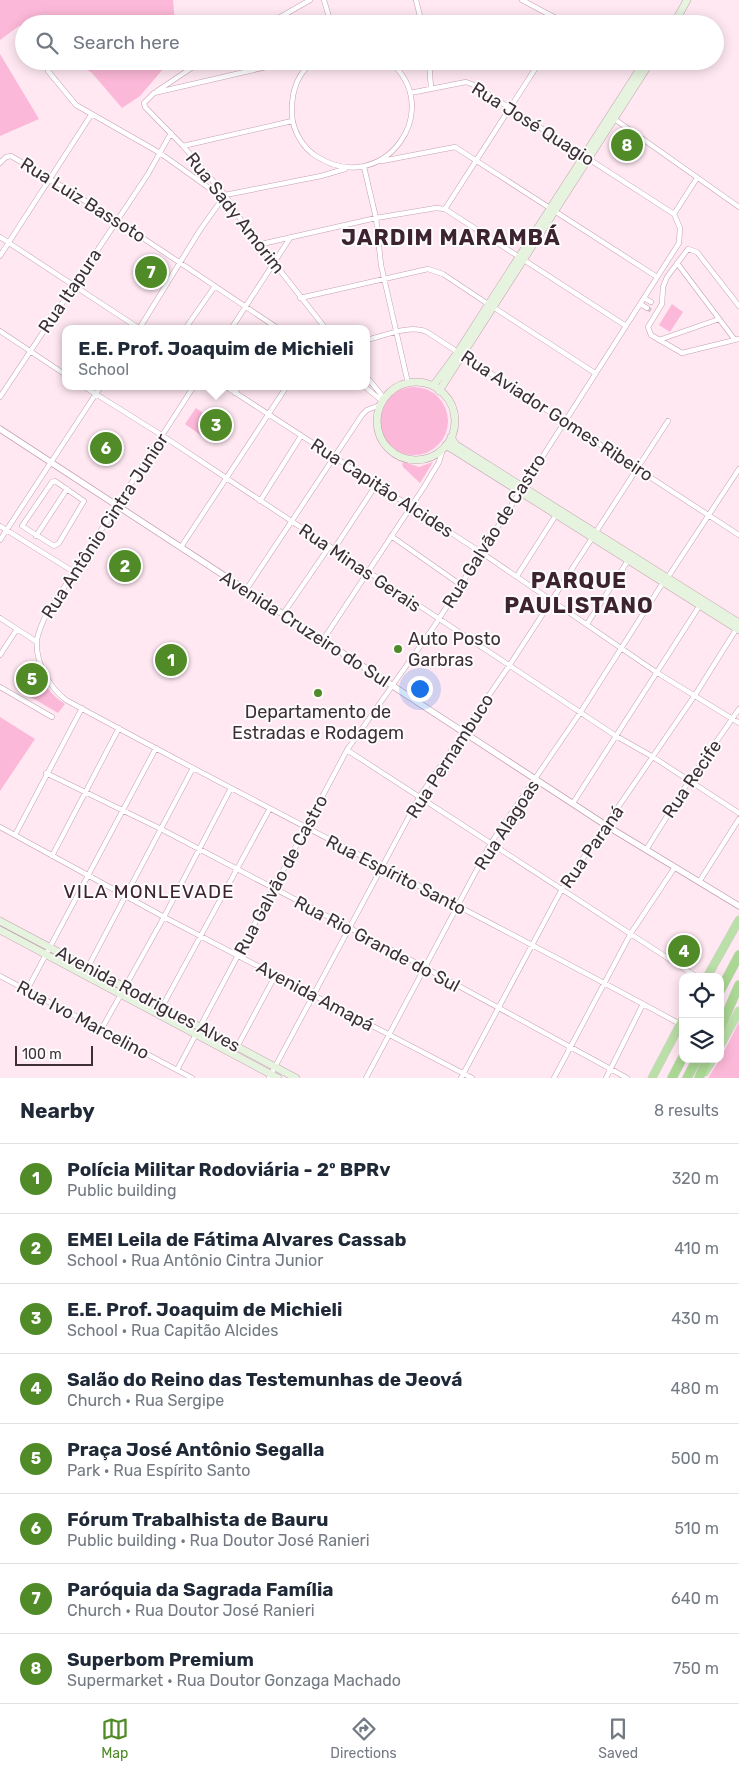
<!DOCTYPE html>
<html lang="en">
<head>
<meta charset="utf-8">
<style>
  body { margin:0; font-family:Rubik,sans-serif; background:#f6f6f7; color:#1f2937 }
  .controls { position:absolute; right:15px; bottom:15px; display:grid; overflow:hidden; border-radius:10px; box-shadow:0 2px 12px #0003 }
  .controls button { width:45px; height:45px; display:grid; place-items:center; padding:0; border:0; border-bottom:1px solid #e0e1e3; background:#fff; color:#1f2937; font:25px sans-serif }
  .scale { position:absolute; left:15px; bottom:12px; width:78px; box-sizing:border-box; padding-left:5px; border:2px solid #3e2f36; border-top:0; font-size:14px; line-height:18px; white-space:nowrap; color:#3e2f36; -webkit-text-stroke:4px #fcfcfc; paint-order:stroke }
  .you { position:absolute; left:419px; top:688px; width:18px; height:18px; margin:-12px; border:4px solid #fff; border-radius:50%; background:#1a73e8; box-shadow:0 0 0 8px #1a73e833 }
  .badge { display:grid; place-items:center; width:32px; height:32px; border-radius:50%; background:#508b28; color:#fff; font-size:16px; font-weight:700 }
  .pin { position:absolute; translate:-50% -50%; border:2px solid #fff; box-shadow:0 1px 5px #0006 }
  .popup { position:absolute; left:62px; top:325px; width:308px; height:65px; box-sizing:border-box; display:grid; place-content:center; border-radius:10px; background:#fff; filter:drop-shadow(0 1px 4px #0005); font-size:16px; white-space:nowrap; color:#747a83 }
  .popup b { font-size:19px; color:#1f2937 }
  .popup::after { content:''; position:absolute; left:50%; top:100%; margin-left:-10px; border:10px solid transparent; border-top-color:#fff }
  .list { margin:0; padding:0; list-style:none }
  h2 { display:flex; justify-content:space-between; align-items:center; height:65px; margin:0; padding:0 20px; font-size:21px }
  h2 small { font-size:16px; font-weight:400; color:#747a83 }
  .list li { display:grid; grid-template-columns:32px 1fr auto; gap:15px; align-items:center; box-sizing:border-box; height:70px; padding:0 20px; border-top:1px solid #e0e1e3 }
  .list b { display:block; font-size:19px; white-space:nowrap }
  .list p { margin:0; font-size:16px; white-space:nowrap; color:#747a83 }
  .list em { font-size:16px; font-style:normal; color:#747a83 }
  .icon { flex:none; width:28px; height:28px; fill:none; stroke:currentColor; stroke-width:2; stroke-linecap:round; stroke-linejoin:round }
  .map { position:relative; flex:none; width:739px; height:1078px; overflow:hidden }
  .search { position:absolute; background:#fff; box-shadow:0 2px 12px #0003; left:15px; right:15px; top:15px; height:55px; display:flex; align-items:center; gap:12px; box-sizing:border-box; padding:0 18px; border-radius:28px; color:#747a83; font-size:19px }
  .sheet { height:625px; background:#fff }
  nav { display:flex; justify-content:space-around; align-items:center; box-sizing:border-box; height:70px; border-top:1px solid #e0e1e3; background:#fff; font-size:14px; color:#747a83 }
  nav a { display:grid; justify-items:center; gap:2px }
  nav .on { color:#508b28 }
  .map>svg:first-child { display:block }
  .green { fill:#fcb8d8 }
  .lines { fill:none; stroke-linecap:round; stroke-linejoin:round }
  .minor-tunnel { stroke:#d8c3cc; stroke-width:4.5; stroke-dasharray:4.5 2; stroke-linecap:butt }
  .minor-casing { stroke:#c4a1b1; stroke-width:5.5 }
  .tertiary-casing { stroke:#c4a1b1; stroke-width:7 }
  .secondary-casing { stroke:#c4a1b1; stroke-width:8 }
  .trunk-casing { stroke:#d5d1d3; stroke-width:9 }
  .motorway-casing { stroke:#d5d1d3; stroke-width:10 }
  .minor { stroke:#fff; stroke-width:4.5 }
  .tertiary { stroke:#fff; stroke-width:5.5 }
  .secondary { stroke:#e6f3df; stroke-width:7 }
  .trunk { stroke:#bbdfa8; stroke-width:8 }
  .motorway { stroke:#aad793; stroke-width:9 }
  .poi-dot { fill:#508b28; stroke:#fcfcfc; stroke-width:2 }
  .labels { text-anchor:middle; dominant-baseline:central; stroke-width:4; stroke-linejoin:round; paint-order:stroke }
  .street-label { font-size:18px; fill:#3e2f36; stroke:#fcfcfc }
  .poi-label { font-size:18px; fill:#3e2f36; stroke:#fcfcfc; text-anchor:start }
  .neighbourhood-label { font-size:19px; letter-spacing:1px; fill:#3d222f; stroke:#fcfcfc }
  .district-label { font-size:22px; font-weight:bold; letter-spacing:1px; fill:#3d222f; stroke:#fcfcfc }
</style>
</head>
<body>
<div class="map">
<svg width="739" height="1078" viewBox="0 0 739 1078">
  <rect width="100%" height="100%" fill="#ffe8f2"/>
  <path class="green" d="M 0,0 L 173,0 L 175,24 L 24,24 L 24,29 L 19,26 L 0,40 Z
    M 0,54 L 39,119 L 0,136 Z
    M 74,61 L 170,61 L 140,96 L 122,108 L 92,73 Z
    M 672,304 L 683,312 L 670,332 L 659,325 Z
    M380 421a34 34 0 1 1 68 0a34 34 0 1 1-68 0Z
    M 196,408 L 217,423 L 206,439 L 185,424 Z
    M 404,462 L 419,467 L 433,462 L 420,483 L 403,467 L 402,464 Z
    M 34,661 C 39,678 49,694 65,704 L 58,713 L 17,689 Z
    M 0,717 L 35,739 L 0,791 Z
    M 739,1022 L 739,1078 L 708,1078 L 720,1059 Z"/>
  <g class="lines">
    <path class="minor-tunnel" d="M 647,308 L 652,311"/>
    <g class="minor-casing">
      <path id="minor" d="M 324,0 L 331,24
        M 416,0 L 422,24
        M 522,0 L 567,24
        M 268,24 L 310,0
        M 292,61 L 154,93 L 144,103 L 145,107 L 183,146 L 225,195 L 257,245 L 275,264 L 326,329
        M 314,61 C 296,74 291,94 292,115 C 293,131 303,148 316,156 C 382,199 448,110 389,61
        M 429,61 L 431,88
        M 48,71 L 76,105 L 160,153 L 223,198
        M 157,91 L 202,61
        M 410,93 L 466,82 L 474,85 L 674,214
        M 613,118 L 739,207
        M 183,146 L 292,121
        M 382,161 L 455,147 L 657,277
        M 0,163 L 6,157 L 11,156 C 103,209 190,270 279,329
        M 364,167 L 376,218 L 381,265 L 408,383
        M 445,209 L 535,69
        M 674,214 L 697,178
        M 0,237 L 140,329
        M 257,245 L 376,218 L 436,208 L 445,209 L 626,326
        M 0,256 L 91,115
        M 677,263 L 735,340
        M 300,298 L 428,269 L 443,274 L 488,304
        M 644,298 L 651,302
        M 640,304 L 647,308
        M 739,306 L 697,252 L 688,249 L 667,277 L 663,287 L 662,304 L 648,327 L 651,335 L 682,353 L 739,339
        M 493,307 L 595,373
        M 139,329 L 200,230 L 225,195 L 321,176 L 345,169
        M 185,329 L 215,286
        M 231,329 L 290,238
        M 0,331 L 66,375
        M 366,340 C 384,336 410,324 427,332 L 739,535
        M 659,340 L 719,319
        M 366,376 L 384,398
        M 83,386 L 163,436 L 616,736 L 653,757 L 739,813
        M 194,386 L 45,617 C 42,624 38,632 37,640 C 35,662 49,687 66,700 C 269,811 477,913 680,1024
        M 225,386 L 482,553 L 656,672 L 739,723
        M 364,386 L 382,401
        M 235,393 L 239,386
        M 0,397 L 148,174 L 171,133
        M 55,481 L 84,501 L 59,543 L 54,546 L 22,526 L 52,482 Z
        M 260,501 L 301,436
        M 0,526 L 74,572
        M 36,536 L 67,489
        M 391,536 L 461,585
        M 0,540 L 101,386
        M 181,547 L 287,386
        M 334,549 L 376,485
        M 517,576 L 556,515
        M 668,577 L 739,469
        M 246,590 L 362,415 L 367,410 L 380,405
        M 283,614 L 329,547
        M 0,618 L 37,642
        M 587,624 L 629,559
        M 323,640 L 424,487 L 439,462 L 443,449
        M 0,655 L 17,629
        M 0,687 L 52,717
        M 347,750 L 697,977
        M 46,773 L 161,829 L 424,967 L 627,1078
        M 573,803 L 700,605
        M 0,827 L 164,917 L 472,1078
        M 15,835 L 82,708
        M 646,850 L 689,781 L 739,709
        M 52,856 L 119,728
        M 699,882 L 739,819
        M 88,967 L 193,768
        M 0,976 L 192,1078
        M 27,990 L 156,748
        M 162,1007 L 269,810
        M 101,1030 L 164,917 L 231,788
        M 237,1047 L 275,976
        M 177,1070 L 347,750 L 435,625 L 679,243 L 680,228 L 674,214
        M 269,1078 L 420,796 L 509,666 L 668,421
        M 366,1078 L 491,843 L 580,713 L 664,581
        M 461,1078 L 562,889 L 695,695 L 737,628
        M 554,1078 L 631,933 L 675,867
        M 606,1078 L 643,1004"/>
    </g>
    <g class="tertiary-casing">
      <path id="tertiary" d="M 0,429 L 607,826 L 739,906"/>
    </g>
    <g class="secondary-casing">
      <path id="secondary" d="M 674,24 L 687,0
        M377 421a39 39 0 1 1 78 0a39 39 0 1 1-78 0Z
        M 433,386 L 458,352 L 645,61
        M 439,391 L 651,61
        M 451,437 L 456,445 L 739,623
        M 446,445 L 739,630
        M 0,921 L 296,1078
        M 0,930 L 278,1078"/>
    </g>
    <g class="trunk-casing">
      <path id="trunk" d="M 707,977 L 739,920
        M 720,1046 L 739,1011
        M 705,1072 L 713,1059
        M 652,1078 L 683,1019"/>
    </g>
    <g class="motorway-casing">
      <path id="motorway" d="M 720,991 L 739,955
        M 720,1029 L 739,985
        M 672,1078 L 683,1057
        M 687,1078 L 697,1059
        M 699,1078 L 707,1059"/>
    </g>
    <use href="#minor" class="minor"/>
    <use href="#tertiary" class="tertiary"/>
    <use href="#secondary" class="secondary"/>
    <use href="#trunk" class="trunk"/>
    <use href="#motorway" class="motorway"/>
  </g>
  <g class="poi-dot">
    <circle cx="398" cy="649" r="5"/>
    <circle cx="318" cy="693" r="5"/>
  </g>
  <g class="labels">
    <g class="street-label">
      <text transform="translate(533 124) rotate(32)">Rua José Quagio</text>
      <text transform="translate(83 200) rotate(32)">Rua Luiz Bassoto</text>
      <text transform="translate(235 213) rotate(52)">Rua Sady Amorim</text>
      <text transform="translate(70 291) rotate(-56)">Rua Itapura</text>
      <text transform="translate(557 416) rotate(33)">Rua Aviador Gomes Ribeiro</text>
      <text transform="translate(382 488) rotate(33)">Rua Capitão Alcides</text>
      <text transform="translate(105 526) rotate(-57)">Rua Antônio Cintra Junior</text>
      <text transform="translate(494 531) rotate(-58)">Rua Galvão de Castro</text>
      <text transform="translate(360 568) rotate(34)">Rua Minas Gerais</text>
      <text transform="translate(305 629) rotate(33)">Avenida Cruzeiro do Sul</text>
      <text transform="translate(450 756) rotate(-57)">Rua Pernambuco</text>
      <text transform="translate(692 779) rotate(-56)">Rua Recife</text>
      <text transform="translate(507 825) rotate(-57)">Rua Alagoas</text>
      <text transform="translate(592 847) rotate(-55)">Rua Paraná</text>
      <text transform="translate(281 875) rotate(-62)">Rua Galvão de Castro</text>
      <text transform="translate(396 875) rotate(27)">Rua Espírito Santo</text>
      <text transform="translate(377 944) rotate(28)">Rua Rio Grande do Sul</text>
      <text transform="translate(315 996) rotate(28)">Avenida Amapá</text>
      <text transform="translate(148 999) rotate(28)">Avenida Rodrigues Alves</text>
      <text transform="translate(83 1020) rotate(28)">Rua Ivo Marcelino</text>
    </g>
    <g class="poi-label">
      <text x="408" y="639">Auto Posto<tspan x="408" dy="21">Garbras</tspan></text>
      <text x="318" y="712" text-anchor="middle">Departamento de<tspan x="318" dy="21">Estradas e Rodagem</tspan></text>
    </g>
    <g class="neighbourhood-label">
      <text x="149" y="891">VILA MONLEVADE</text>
    </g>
    <g class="district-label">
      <text x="451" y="237">JARDIM MARAMBÁ</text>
      <text x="579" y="580">PARQUE<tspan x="579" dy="25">PAULISTANO</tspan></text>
    </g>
  </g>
</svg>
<div class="controls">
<button><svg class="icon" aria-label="locate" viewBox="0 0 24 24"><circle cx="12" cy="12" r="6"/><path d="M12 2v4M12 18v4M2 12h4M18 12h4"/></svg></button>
<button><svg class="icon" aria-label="layers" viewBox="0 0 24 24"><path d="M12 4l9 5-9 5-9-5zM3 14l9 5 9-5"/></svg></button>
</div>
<div class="scale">100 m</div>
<div class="you"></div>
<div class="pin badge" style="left:171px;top:660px">1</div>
<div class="pin badge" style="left:125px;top:566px">2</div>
<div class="pin badge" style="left:216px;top:425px">3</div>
<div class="popup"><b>E.E. Prof. Joaquim de Michieli</b>School</div>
<div class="pin badge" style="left:684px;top:951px">4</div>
<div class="pin badge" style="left:32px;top:679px">5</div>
<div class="pin badge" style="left:106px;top:448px">6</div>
<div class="pin badge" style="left:151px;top:272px">7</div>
<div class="pin badge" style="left:627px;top:145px">8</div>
<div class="search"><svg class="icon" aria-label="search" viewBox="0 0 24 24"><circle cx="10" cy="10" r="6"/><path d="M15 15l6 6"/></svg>Search here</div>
</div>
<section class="sheet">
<h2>Nearby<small>8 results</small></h2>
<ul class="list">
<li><span class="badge">1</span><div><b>Polícia Militar Rodoviária - 2º BPRv</b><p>Public building</p></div><em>320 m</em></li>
<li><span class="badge">2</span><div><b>EMEI Leila de Fátima Alvares Cassab</b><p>School · Rua Antônio Cintra Junior</p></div><em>410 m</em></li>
<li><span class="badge">3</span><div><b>E.E. Prof. Joaquim de Michieli</b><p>School · Rua Capitão Alcides</p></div><em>430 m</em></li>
<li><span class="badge">4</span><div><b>Salão do Reino das Testemunhas de Jeová</b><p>Church · Rua Sergipe</p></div><em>480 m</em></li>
<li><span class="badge">5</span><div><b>Praça José Antônio Segalla</b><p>Park · Rua Espírito Santo</p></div><em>500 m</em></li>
<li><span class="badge">6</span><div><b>Fórum Trabalhista de Bauru</b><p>Public building · Rua Doutor José Ranieri</p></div><em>510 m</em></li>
<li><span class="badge">7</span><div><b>Paróquia da Sagrada Família</b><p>Church · Rua Doutor José Ranieri</p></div><em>640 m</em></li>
<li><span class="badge">8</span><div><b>Superbom Premium</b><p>Supermarket · Rua Doutor Gonzaga Machado</p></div><em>750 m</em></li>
</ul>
</section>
<nav>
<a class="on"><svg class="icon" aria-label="map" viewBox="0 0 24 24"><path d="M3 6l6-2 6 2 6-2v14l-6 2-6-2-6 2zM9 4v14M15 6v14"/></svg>Map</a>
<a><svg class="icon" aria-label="directions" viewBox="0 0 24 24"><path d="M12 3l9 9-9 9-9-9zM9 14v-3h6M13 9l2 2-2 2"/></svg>Directions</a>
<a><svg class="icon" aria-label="saved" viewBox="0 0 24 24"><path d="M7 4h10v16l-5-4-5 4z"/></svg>Saved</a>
</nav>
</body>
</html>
